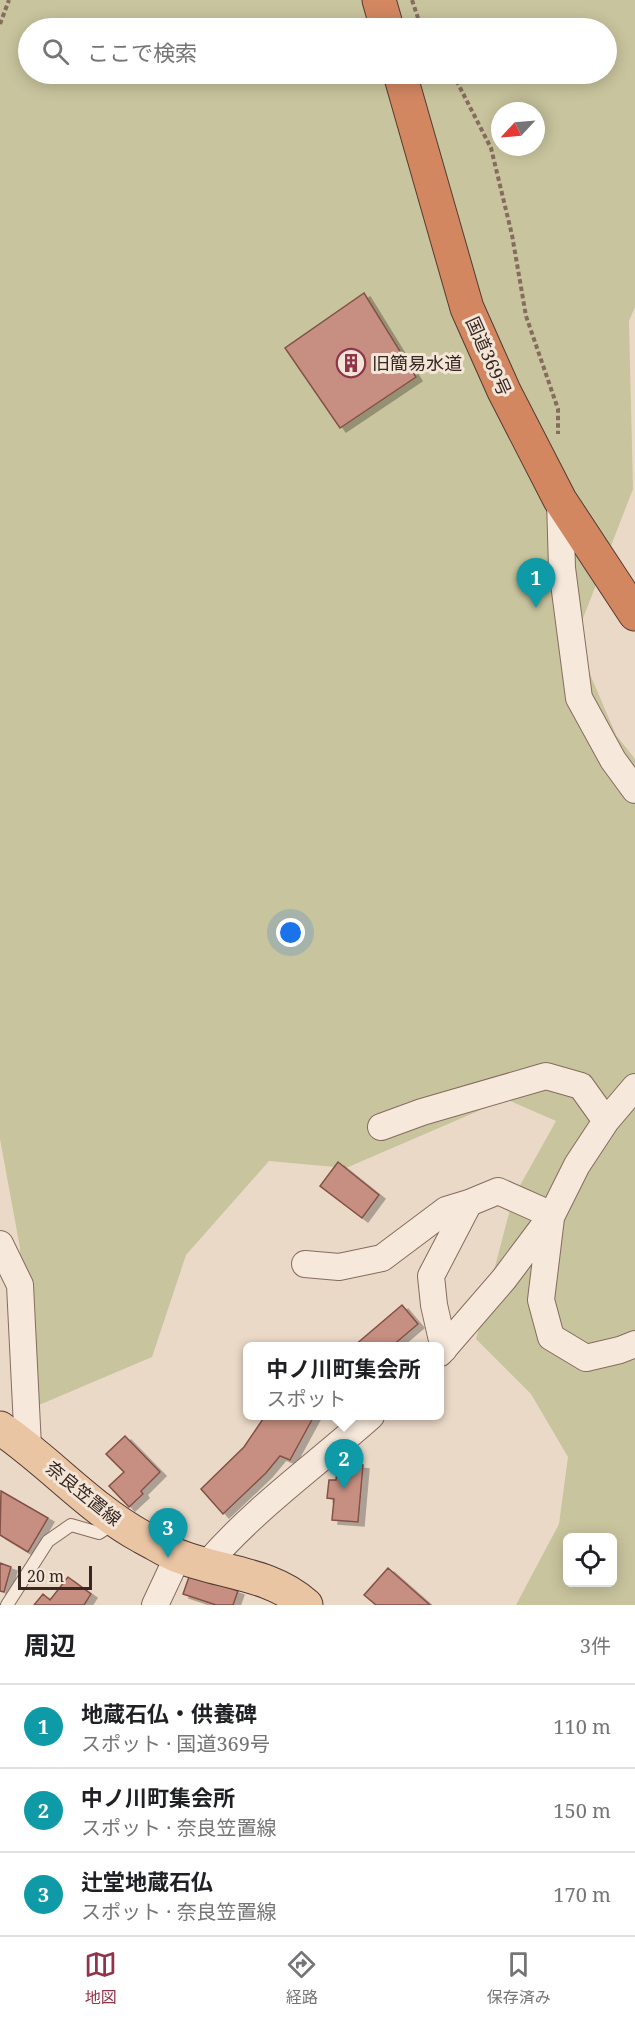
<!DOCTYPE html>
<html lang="ja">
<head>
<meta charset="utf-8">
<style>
  body { margin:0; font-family:"Noto Serif","Noto Sans JP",serif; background:#f6f6f6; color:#202124 }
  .controls { position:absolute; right:18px; bottom:18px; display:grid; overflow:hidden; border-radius:9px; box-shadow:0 3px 15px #0003 }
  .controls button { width:54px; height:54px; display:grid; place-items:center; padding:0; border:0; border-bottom:2px solid #e0e0e0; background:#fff; color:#202124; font:30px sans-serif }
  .compass { position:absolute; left:491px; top:102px; width:54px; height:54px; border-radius:50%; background:#fff; box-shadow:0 3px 15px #0003; rotate:244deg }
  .scale { position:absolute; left:18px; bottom:15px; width:74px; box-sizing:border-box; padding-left:6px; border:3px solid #372721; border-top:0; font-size:16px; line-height:21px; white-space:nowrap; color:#372721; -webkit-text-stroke:4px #f3e5d7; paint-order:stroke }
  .you { position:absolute; left:291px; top:933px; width:21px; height:21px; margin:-15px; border:4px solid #fff; border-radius:50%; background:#1a73e8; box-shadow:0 0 0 9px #1a73e833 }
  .badge { display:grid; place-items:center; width:39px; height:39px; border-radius:50%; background:#903449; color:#fff; font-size:20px; font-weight:700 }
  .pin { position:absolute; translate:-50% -50px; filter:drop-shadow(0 2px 3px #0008) }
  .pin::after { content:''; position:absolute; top:32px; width:21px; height:18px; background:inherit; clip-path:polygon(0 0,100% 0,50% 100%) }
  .popup { position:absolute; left:243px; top:1342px; width:201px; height:78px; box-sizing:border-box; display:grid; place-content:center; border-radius:9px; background:#fff; filter:drop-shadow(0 2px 4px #0005); font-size:20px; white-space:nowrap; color:#757577 }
  .popup b { font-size:22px; color:#202124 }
  .popup::after { content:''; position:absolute; left:50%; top:100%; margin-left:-12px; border:12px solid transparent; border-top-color:#fff }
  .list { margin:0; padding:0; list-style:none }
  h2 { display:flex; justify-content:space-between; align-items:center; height:78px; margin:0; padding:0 24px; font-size:26px }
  h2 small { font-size:20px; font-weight:400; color:#757577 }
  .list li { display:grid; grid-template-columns:39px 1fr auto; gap:18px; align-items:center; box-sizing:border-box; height:84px; padding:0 24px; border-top:2px solid #e0e0e0 }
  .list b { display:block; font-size:22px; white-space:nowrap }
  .list p { margin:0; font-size:20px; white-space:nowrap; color:#757577 }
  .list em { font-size:20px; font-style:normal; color:#757577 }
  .icon { flex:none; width:33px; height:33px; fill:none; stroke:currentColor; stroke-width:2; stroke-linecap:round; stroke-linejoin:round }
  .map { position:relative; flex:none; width:635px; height:1605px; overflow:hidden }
  .search { position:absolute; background:#fff; box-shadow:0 3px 15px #0003; left:18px; right:18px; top:18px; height:66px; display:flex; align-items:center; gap:15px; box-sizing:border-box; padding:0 21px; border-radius:33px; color:#757577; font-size:22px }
  .sheet { height:330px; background:#fff }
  nav { display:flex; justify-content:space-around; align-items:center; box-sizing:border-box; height:84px; border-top:2px solid #e0e0e0; background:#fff; font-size:16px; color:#757577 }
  nav a { display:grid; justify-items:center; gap:3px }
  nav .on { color:#903449 }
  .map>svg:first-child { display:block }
  .green { fill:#c8c49d; fill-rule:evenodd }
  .building { fill:#c68f81; stroke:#835146; stroke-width:1.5; filter:url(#shadow) }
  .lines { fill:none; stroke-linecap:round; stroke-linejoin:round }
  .lane-casing { stroke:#866b5f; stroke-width:14 }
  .street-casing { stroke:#866b5f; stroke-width:28 }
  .primary-casing { stroke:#543a32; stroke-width:35 }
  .highway-casing { stroke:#543a32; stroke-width:35 }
  .path { stroke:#866b5f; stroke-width:4; stroke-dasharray:4.5 3; stroke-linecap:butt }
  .lane { stroke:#f6e8db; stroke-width:12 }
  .street { stroke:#f6e8db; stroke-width:26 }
  .primary { stroke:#eac5a4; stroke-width:33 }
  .highway { stroke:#d28761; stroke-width:33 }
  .labels { text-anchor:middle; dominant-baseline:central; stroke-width:6; stroke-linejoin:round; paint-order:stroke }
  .street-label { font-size:18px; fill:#372721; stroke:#f3e5d7 }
  .poi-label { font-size:18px; fill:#372721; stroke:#f3e5d7; text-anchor:start }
</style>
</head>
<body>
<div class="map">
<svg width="635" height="1605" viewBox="0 0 635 1605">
  <defs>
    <filter id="shadow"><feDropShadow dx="6" dy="4" stdDeviation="0" flood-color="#0004"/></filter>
  </defs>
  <rect width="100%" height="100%" fill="#ebd9c8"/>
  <path class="green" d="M 0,0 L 635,0 L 635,307 L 629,321 L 633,489 L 575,639 L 616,735 L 635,759 L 635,1605 L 516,1605 L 559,1524 L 568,1457 L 531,1394 L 476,1339 L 513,1198 L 556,1121 L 506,1099 L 346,1168 L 269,1161 L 186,1255 L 152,1357 L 39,1405 L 17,1356 L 20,1248 L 0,1139 ZM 28,28 L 606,28 L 606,74 L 28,74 ZM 500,111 L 536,111 L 536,147 L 500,147 ZM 568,1538 L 612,1538 L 612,1582 L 568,1582 Z"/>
  <path class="building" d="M 364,293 L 416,377 L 340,428 L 285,348 Z
    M 338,1162 L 379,1195 L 362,1218 L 320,1186 Z
    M 402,1305 L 418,1324 L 392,1346 L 354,1346 Z
    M 265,1416 L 314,1416 L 290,1460 L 280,1456 L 266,1473 L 223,1514 L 201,1489 L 244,1447 Z
    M 125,1436 L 160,1472 L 141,1491 L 143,1494 L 129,1507 L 109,1486 L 124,1472 L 106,1454 Z
    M 338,1462 L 363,1465 L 358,1522 L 332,1520 L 334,1499 L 327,1498 L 329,1480 L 336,1480 Z
    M 1,1491 L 48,1518 L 28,1552 L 0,1535 Z
    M 0,1563 L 11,1567 L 4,1592 L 0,1591 Z
    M 388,1568 L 430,1605 L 376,1605 L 364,1595 Z
    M 190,1574 L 238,1591 L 233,1605 L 216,1605 L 183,1594 Z
    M 68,1577 L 91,1594 L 84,1605 L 34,1605 L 43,1594 L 50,1600 Z"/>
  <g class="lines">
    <g class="lane-casing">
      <path id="lane" d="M 7,1605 L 48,1541 L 71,1525 L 99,1533 L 115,1523"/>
    </g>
    <g class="street-casing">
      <path id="street" d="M 560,500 L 562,568 L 579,698 L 613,760 L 635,790
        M 381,1127 L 422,1112 L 546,1076 L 581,1086 L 606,1121
        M 551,1218 L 541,1300 L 551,1337 L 586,1358 L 620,1350 L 635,1344
        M 0,1244 L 20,1285 L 28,1447
        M 305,1264 L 339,1267 L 382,1258 L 446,1210 L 469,1203
        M 444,1349 L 434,1305 L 431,1276 L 469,1203 L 498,1191 L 552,1215
        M 440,1353 L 504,1279 L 552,1215 L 577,1165 L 606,1121 L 635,1087
        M 207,1564 C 255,1508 316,1465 371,1416
        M 155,1605 L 178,1556"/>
    </g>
    <g class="primary-casing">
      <path id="primary" d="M 0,1428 C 49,1461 89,1508 142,1537 C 154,1543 166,1551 178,1556 C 221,1573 271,1573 306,1605"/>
    </g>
    <g class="highway-casing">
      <path id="highway" d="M 379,0 L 387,28
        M 400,74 L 467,308 L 504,391 L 560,500 L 635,614"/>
    </g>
    <path class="path" d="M 412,0 L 418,18 L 425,28
      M 0,24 L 9,0
      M 453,74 L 491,148 L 512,235 L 526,316 L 558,409 L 558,434"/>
    <use href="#lane" class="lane"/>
    <use href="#street" class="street"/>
    <use href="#primary" class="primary"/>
    <use href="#highway" class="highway"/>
  </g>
  <defs>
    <g id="building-ring" transform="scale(1.5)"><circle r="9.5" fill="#f3e5d7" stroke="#903449" stroke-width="1.5"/><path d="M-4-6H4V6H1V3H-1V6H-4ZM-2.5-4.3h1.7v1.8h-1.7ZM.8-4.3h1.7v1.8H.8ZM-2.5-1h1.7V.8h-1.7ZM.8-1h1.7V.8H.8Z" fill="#903449"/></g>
  </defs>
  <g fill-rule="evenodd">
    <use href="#building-ring" x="351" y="363"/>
  </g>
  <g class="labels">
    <g class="street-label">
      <text transform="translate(489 356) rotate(66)">国道369号</text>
      <text transform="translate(84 1493) rotate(39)">奈良笠置線</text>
    </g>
    <g class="poi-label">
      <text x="372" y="363">旧簡易水道</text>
    </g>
  </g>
</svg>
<div class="controls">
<button><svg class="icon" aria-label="locate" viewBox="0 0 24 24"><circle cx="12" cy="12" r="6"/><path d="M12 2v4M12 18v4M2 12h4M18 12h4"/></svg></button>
</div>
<svg class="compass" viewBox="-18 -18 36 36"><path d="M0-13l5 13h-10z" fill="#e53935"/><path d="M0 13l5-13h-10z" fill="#757577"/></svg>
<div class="scale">20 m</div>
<div class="you"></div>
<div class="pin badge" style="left:536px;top:608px;background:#0f9aa8">1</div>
<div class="pin badge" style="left:344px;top:1489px;background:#0f9aa8">2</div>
<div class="popup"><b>中ノ川町集会所</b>スポット</div>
<div class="pin badge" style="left:168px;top:1558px;background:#0f9aa8">3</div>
<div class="search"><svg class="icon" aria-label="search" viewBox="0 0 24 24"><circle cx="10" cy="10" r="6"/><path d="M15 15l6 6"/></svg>ここで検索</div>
</div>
<section class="sheet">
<h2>周辺<small>3件</small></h2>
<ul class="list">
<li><span class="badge" style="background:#0f9aa8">1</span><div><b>地蔵石仏・供養碑</b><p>スポット · 国道369号</p></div><em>110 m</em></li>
<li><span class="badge" style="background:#0f9aa8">2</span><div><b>中ノ川町集会所</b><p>スポット · 奈良笠置線</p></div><em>150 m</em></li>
<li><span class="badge" style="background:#0f9aa8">3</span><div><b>辻堂地蔵石仏</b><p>スポット · 奈良笠置線</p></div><em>170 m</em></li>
</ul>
</section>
<nav>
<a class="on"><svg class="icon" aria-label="map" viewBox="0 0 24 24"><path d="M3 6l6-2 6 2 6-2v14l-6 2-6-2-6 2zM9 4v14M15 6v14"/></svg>地図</a>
<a><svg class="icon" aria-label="directions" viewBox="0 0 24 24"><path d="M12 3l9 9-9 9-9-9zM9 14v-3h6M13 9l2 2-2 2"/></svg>経路</a>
<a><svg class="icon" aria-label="saved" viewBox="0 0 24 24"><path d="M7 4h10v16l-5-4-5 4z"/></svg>保存済み</a>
</nav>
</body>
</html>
